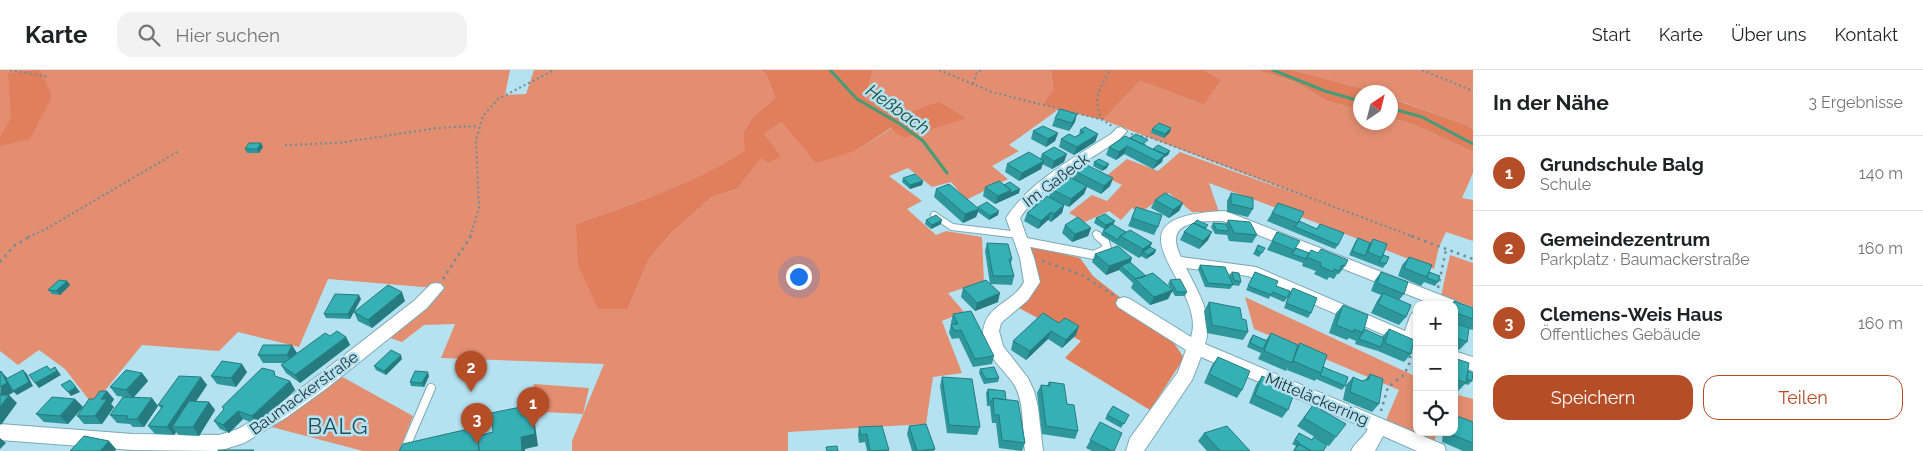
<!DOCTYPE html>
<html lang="de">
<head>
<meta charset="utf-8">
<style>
  body { margin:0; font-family:Raleway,sans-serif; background:#f2f2f2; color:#202124 }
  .controls { position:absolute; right:15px; bottom:15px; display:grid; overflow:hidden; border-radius:10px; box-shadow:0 2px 8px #0003 }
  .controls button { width:45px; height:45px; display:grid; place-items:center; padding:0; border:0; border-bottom:1px solid #e0e0e0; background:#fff; color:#202124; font:25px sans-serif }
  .compass { position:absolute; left:1353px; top:15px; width:45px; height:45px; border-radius:50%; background:#fff; box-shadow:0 2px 8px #0003; rotate:35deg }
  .you { position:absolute; left:798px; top:206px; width:18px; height:18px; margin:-12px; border:4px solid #fff; border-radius:50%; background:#1a73e8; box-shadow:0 0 0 8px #1a73e833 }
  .badge { display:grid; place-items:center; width:32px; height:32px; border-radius:50%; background:#b54e27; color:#fff; font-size:16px; font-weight:700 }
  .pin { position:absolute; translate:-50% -41px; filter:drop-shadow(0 1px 2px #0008) }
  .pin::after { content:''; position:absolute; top:26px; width:18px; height:15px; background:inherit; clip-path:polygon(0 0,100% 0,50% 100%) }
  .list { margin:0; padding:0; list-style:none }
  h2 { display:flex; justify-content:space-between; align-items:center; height:65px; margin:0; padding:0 20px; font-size:21px }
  h2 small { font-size:16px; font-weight:400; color:#757577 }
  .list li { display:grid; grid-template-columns:32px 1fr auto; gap:15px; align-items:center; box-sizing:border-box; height:75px; padding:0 20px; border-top:1px solid #e0e0e0 }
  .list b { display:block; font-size:19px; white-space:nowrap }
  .list p { margin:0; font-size:16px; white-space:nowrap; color:#757577 }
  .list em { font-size:16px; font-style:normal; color:#757577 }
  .actions { display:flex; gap:10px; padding:15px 20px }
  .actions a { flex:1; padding:11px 0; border:1px solid #b54e27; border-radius:15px; text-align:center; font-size:18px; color:#b54e27 }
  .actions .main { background:#b54e27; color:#fff }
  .icon { flex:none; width:28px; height:28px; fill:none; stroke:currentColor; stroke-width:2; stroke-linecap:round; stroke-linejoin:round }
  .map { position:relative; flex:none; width:1473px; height:381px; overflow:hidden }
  header { display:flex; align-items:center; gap:30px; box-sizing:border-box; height:70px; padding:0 25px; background:#fff; border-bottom:1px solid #e0e0e0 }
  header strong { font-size:24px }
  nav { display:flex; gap:28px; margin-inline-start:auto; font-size:18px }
  .search { width:350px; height:45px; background:#f2f2f2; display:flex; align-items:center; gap:12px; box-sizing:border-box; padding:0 18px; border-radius:15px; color:#757577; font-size:19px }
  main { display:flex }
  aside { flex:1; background:#fff }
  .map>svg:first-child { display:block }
  .green { fill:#e38e71 }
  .forest { fill:#e17f5d }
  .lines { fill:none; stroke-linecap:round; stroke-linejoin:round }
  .stream { stroke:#489b77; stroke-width:3 }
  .lane-far1-casing { stroke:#7da8b5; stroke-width:8 }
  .lane-casing { stroke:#7da8b5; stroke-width:10 }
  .street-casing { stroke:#7da8b5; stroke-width:2 }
  .path-far1 { stroke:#6d8c96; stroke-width:2; stroke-dasharray:2 3; stroke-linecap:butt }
  .path { stroke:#6d8c96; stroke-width:2.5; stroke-dasharray:2.5 4.5; stroke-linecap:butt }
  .lane-far1 { stroke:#fff; stroke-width:6 }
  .lane { stroke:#fff; stroke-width:8 }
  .street { fill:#fff; fill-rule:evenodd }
  .wall { fill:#2e979c }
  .shaded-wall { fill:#257b7f }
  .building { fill:#35b0b5; stroke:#257b7f }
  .labels { text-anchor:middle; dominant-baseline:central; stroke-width:5; stroke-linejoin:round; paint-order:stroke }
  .street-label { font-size:16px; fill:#223339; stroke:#b5e2f0 }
  .water-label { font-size:18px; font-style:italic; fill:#1c4b34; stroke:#b5e2f0 }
  .near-quarter-label { font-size:22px; letter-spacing:1px; fill:#234c59; stroke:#b5e2f0 }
</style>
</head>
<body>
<header>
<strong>Karte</strong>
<div class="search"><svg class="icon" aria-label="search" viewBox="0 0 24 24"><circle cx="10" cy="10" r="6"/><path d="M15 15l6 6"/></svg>Hier suchen</div>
<nav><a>Start</a><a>Karte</a><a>Über uns</a><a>Kontakt</a></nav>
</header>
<main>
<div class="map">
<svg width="1473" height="381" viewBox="0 0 1473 381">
  <rect width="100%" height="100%" fill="#b5e2f0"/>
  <path class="green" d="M 0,0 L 510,0 L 505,25 L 526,24 L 534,0 L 760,0 L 766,4 L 775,28 L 752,48 L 743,63 L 746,81 C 693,114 634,133 576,154 L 628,239 L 649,189 L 671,163 L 712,127 L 737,119 L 761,87 L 780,86 L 764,64 L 782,52 L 855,81 L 892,58 L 967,48 L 939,31 L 900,46 L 865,28 L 873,1 L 872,0 L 1051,0 L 1053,19 L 1042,35 L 1059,39 L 1009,75 L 1019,81 L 992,96 L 1008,109 L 966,130 L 951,112 L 932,117 L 908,98 L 889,106 L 922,131 L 907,139 L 936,165 L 946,161 L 982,167 L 984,212 L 948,223 L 964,242 L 942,251 L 962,303 L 933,307 L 926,354 L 788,362 L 788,381 L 572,381 L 572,371 L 604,294 L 441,288 L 455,254 L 424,255 L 402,272 L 382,265 L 435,218 L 328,209 L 299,277 L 238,262 L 219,281 L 142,275 L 93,335 L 65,299 L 39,280 L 18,295 L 0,281 Z
    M 1204,0 L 1255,0 L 1295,12 L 1327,31 L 1360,40 L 1360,52 L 1390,52 L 1391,48 L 1415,55 L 1473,82 L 1473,103 L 1462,128 L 1473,130 L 1473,171 L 1446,162 L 1439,177 L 1434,199 L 1312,151 L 1209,113 L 1219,142 L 1192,142 L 1169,123 L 1141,142 L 1132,138 L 1121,150 L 1109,141 L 1085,152 L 1069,143 L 1092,125 L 1107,131 L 1122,115 L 1105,107 L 1127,89 L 1158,101 L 1180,82 L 1303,126 L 1103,50 L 1140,11 L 1204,35 L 1222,10 Z
    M 1293,0 L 1473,0 L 1473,59 L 1467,55 L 1391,28 L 1390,22 L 1375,22 Z
    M 1450,185 L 1473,193 L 1473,237 L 1441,226 Z
    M 1245,227 L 1417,307 L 1417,362 L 1436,362 L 1435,371 L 1386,350 L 1399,320 L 1254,259 Z
    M 339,305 L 413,346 L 399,381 L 363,381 L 268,356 Z
    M 534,314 L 589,318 L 583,344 L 526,341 Z
    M 1454,324 L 1473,329 L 1473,356 L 1454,348 Z"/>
  <path class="forest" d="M 40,0 L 52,26 L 30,69 L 0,76 L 0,67 L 11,48 L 8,3 Z
    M 760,0 L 872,0 L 873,1 L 865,28 L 899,46 L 939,31 L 967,48 L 904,68 L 891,58 L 855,81 L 816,93 L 782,52 L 764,64 L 781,86 L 768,93 L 761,88 L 737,119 L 712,127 L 671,163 L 649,189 L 628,239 L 598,239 L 578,195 L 576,154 C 634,133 693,114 745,81 L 743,63 L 752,48 L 775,28 L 766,4 Z
    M 1051,0 L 1204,0 L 1222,10 L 1204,35 L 1140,11 L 1103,50 L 1042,35 L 1053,19 Z
    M 1255,0 L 1293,0 L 1375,22 L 1360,22 L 1360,40 L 1327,31 L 1295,12 Z
    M 1390,28 L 1467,55 L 1473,59 L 1473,82 L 1415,55 L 1391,48 Z
    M 1029,176 L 1080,188 L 1093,206 L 1170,267 L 1184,288 L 1150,340 L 1065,288 L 1081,271 L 1019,238 L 1039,214 Z"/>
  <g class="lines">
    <path class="stream" d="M 830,0 L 857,29 L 900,54 L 923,71 L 947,103
      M 1273,0 L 1325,21 L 1360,31
      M 1390,38 L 1422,47 L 1473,74"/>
    <g class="lane-far1-casing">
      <path id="lane-far1" d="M 934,145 L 952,157 L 1019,165
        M 1096,164 L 1099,167"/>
    </g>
    <g class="lane-casing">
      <path id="lane" d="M 1021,171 L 1094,185 L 1107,179 L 1105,172 L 1098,166
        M 404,381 L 431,318"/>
    </g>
    <g class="street-casing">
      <path id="street" d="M 1121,57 L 1127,61 L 1119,70 C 1085,93 1043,113 1020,148 L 1034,188 L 1040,212 L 1028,230 L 1001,253 L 999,261 L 1003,276 L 1028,308 L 1034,321 L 1038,337 L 1043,381 L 1025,381 C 1022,361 1025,335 1015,316 C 1004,297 975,279 985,253 C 992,234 1015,230 1024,212 L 1020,188 L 1006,148 C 1031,110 1073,89 1111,64 L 1117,58 Z
        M 1225,141 L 1456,231 L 1458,235 L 1454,239 L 1454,235 L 1434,235 L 1223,151 C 1198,151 1163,151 1181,187 L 1256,197 L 1405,261 L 1411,244 L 1417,242 L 1417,279 L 1248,206 L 1186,198 C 1199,224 1214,246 1205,274 L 1444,375 L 1446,381 L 1417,381 L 1383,366 L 1375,381 L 1351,381 C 1355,372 1362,370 1368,359 L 1201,287 L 1192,310 L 1144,381 L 1126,381 L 1130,368 L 1178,302 L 1186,280 L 1118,237 L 1116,233 L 1118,229 L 1124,227 L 1130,229 L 1191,267 C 1209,215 1093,146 1225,141 Z
        M 436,213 L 441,214 L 444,218 L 427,238 L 327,318 L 287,347 L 244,373 L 219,381 L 133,380 L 0,370 L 0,354 L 133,364 L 219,365 L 238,359 L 275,337 L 315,308 L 415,230 L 431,214 Z
        M 1454,281 L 1473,287 L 1473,301 L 1454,294 Z"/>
    </g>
    <path class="path-far1" d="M 10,0 L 49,7
      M 939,0 L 992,22 L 1103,50 L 1112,56
      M 1422,0 L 1473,21
      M 973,14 L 977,2 L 981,0
      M 1103,50 C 1091,31 1100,18 1110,0
      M 1131,64 L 1152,68 L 1414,167
      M 285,75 L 338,73 L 437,58 L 477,56
      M 28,167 L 46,159 L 179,81
      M 470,167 L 479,138 L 476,70 L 483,46 L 498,29 L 554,0"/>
    <path class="path" d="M 1411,166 L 1473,189
      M 1042,191 L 1080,204 L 1115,226
      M 0,192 L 15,175 L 31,166
      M 443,209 L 471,166
      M 1438,218 L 1446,180
      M 1381,341 L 1388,317 L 1404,305 L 1410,292 L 1410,282"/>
    <use href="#lane-far1" class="lane-far1"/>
    <use href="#lane" class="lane"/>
    <use href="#street" class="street"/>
  </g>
  <path class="wall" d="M 1055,48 L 1075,52 L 1069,61 L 1052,56 Z
    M 1152,59 L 1170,62 L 1164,68 L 1151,63 Z
    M 1080,60 L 1098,64 L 1095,72 L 1074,85 L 1059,77 L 1061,69 L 1075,67 L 1079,65 Z
    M 1033,61 L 1058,63 L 1055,71 L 1046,77 L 1031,69 Z
    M 1130,68 L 1146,74 L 1145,75 L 1153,79 L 1170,81 L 1168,85 L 1163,88 L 1162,92 L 1153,99 L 1124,84 L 1116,90 L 1106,85 L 1109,77 Z
    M 261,73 L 263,77 L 259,83 L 247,83 L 245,79 Z
    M 1042,84 L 1064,92 L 1052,99 L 1042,94 L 1041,99 L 1019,111 L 1005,102 L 1007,94 L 1040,89 Z
    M 1094,92 L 1107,98 L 1102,101 L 1093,96 Z
    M 1075,101 L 1113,108 L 1110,116 L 1101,124 L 1087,117 L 1084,124 L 1069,137 L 1064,135 L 1062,143 L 1051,152 L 1048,150 L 1038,159 L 1024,151 L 1027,143 L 1032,139 L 1034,132 L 1042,131 L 1049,127 L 1051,119 L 1072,109 Z
    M 903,108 L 923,111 L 922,115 L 910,119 L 902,112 Z
    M 985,117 L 1019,123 L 995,134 L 983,126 Z
    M 936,119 L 977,138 L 998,145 L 989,150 L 978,142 L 976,147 L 963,153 L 934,127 Z
    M 1231,123 L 1253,139 L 1248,147 L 1227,142 L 1227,131 Z
    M 1155,130 L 1183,133 L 1179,141 L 1169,148 L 1151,138 Z
    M 1278,133 L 1299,151 L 1316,159 L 1320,154 L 1338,175 L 1335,179 L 1267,151 Z
    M 1136,137 L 1158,157 L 1154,165 L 1128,156 Z
    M 1096,148 L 1113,155 L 1126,162 L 1152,173 L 1150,177 L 1156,180 L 1154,184 L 1146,189 L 1141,186 L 1139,188 L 1101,165 L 1104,159 L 1094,153 Z
    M 926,150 L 941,154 L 931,159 L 925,154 Z
    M 1228,150 L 1257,165 L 1252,173 L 1229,171 L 1227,165 L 1215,164 L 1211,157 L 1213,153 L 1226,154 Z
    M 1065,155 L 1091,158 L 1088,166 L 1072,172 L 1062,163 Z
    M 1208,155 L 1206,159 L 1208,170 L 1199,179 L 1180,170 L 1184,162 Z
    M 1277,162 L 1296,178 L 1345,196 L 1339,204 L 1337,204 L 1334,209 L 1329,207 L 1327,210 L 1314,204 L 1316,201 L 1302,196 L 1303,193 L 1267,180 Z
    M 1358,168 L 1370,173 L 1373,169 L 1383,185 L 1386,194 L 1383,198 L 1349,185 L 1355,172 Z
    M 987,173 L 1012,189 L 1011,194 L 1014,206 L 1012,215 L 990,214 L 998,232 L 975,241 L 961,227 L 963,218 L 990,214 L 985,181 Z
    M 1258,175 L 1265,178 L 1259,187 L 1253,184 Z
    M 1095,184 L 1130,192 L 1146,206 L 1171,219 L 1168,214 L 1170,210 L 1187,222 L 1185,226 L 1175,226 L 1172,221 L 1168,229 L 1150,235 L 1131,218 L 1133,213 L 1119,200 L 1106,205 L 1092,192 Z
    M 1409,187 L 1429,202 L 1438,212 L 1435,216 L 1424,212 L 1421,216 L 1398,206 L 1402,195 Z
    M 1200,195 L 1230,209 L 1229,206 L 1232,202 L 1241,212 L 1239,216 L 1233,215 L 1230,219 L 1205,217 L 1198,199 Z
    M 1255,202 L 1276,216 L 1287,228 L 1284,232 L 1270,226 L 1269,229 L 1246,220 Z
    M 1381,202 L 1404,224 L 1399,230 L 1406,247 L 1399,255 L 1371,243 L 1377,231 L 1381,225 L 1371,221 L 1375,210 Z
    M 67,211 L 70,215 L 60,225 L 52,224 L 48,220 Z
    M 1293,218 L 1311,243 L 1308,248 L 1284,238 L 1290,222 Z
    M 361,229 L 350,249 L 326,248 L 324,244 Z
    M 405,231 L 372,258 L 358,251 L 354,242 Z
    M 1454,231 L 1473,238 L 1473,260 L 1469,259 L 1467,272 L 1459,280 L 1454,278 L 1454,235 L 1451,235 Z
    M 1209,232 L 1242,249 L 1248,262 L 1243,270 L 1207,263 L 1204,241 Z
    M 1343,235 L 1364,259 L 1382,267 L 1389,259 L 1411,284 L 1404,292 L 1378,281 L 1355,274 L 1356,271 L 1349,268 L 1347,270 L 1329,263 L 1336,243 Z
    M 1043,243 L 1076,265 L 1062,278 L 1048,269 L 1026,290 L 1011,280 L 1013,271 Z
    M 953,244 L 994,286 L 992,294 L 973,297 L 959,268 L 952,269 L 949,263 L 951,254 L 952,254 L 951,252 Z
    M 1271,263 L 1297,277 L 1300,273 L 1323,297 L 1345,316 L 1342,320 L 1316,309 L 1315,311 L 1287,300 L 1288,297 L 1286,301 L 1258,289 L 1261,283 L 1247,277 L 1250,269 L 1253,265 L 1266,270 Z
    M 330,266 L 346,267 L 350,275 L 300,313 L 286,303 L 281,295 L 284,293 L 263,293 L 258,285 L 297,283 Z
    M 1218,287 L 1242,320 L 1237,328 L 1204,313 L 1212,295 Z
    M 1454,288 L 1468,301 L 1472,311 L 1468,315 L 1465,314 L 1458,321 L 1454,319 Z
    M 402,289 L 386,305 L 376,300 L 374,296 Z
    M 980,299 L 999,308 L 998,312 L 984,314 L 979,303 Z
    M 247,302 L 236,317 L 217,314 L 211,306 Z
    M 142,303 L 148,311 L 134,327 L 158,336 L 144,357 L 133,357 L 130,354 L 117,353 L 110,345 L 125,327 L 117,326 L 110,317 Z
    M 1370,304 L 1379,334 L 1372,342 L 1343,330 L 1346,315 L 1353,307 L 1362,311 L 1365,310 Z
    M 429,306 L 424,317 L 411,316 L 410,312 Z
    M 1262,306 L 1288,340 L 1282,348 L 1249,333 L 1256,315 Z
    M 201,307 L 207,315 L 196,331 L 209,332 L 215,340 L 199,366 L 179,365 L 176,362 L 174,365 L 155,364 L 148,356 L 161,338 L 158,335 Z
    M 277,307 L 290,311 L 295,320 L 257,355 L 243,349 L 229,363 L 220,359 L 214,351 L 224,340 L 222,337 Z
    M 942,307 L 980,357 L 977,365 L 947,363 L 940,316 Z
    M 1049,312 L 1067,334 L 1078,361 L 1075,369 L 1042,364 L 1037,323 L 1041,315 L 1047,316 Z
    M 988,319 L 1006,330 L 1025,373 L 1022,381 L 999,378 L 996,353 L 992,353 L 990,336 L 987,336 L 986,323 Z
    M 75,329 L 83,337 L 68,354 L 44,352 L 36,344 Z
    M 114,329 L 111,334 L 114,337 L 102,354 L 84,354 L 77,346 Z
    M 1313,335 L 1336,367 L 1329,376 L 1297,356 Z
    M 1107,345 L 1129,345 L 1121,358 L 1105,349 Z
    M 1100,352 L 1114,381 L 1092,381 L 1086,378 Z
    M 1473,352 L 1473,381 L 1463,381 L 1442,372 L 1443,362 L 1454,362 Z
    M 909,356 L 935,379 L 934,381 L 912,381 L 907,364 Z
    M 859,357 L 889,380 L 888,381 L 867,381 L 865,372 L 859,373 L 858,365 Z
    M 1204,363 L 1250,381 L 1207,381 L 1198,371 Z
    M 1299,363 L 1311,370 L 1314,367 L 1323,381 L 1293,381 L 1296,376 L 1292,374 Z"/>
  <path class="shaded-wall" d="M 1077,44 L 1075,52 L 1069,61 L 1072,53 Z
    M 1171,58 L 1170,62 L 1164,68 L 1165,64 Z
    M 1058,63 L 1055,71 L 1046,77 L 1048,69 Z
    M 1098,64 L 1095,72 L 1074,85 L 1077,77 Z
    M 261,73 L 263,77 L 259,83 L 257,79 Z
    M 1127,76 L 1124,84 L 1116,90 L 1119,82 Z
    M 1170,81 L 1168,85 L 1163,88 L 1162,92 L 1153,99 L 1157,91 Z
    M 1067,84 L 1064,92 L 1052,99 L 1054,91 Z
    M 1044,91 L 1041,99 L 1019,111 L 1022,103 Z
    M 1109,94 L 1107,98 L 1102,101 L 1104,97 Z
    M 1113,108 L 1110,116 L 1101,124 L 1104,116 Z
    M 923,111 L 922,115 L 910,119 L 910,115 Z
    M 1087,116 L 1084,124 L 1069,137 L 1071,129 Z
    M 1020,119 L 1019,123 L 995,134 L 998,126 L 1011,120 Z
    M 1183,133 L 1179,141 L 1169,148 L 1173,140 Z
    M 1064,135 L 1062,143 L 1051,152 L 1054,144 Z
    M 979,139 L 976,147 L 963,153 L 965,144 Z
    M 999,141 L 998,145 L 989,150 L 990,146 Z
    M 1051,142 L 1048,150 L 1038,159 L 1041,151 Z
    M 942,150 L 941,154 L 931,159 L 932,155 Z
    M 1115,151 L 1113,155 L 1104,160 L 1106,155 Z
    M 1091,158 L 1088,166 L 1072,172 L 1075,164 Z
    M 1212,162 L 1208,170 L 1199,179 L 1203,171 Z
    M 1152,173 L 1148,181 L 1143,182 L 1141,186 L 1139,188 L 1143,179 Z
    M 1156,180 L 1154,184 L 1146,189 L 1148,185 Z
    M 1132,188 L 1129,197 L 1121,196 L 1119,200 L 1106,205 L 1109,196 Z
    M 67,211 L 70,215 L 60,225 L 56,221 Z
    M 1173,220 L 1168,229 L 1150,235 L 1154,227 Z
    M 402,222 L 405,231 L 372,258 L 368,250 Z
    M 1000,223 L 998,232 L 975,241 L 977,233 Z
    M 359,225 L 361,229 L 350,249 L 348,244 Z
    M 1079,256 L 1076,265 L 1062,278 L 1066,270 Z
    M 1051,261 L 1048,269 L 1026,290 L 1030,281 Z
    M 346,267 L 350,275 L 300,313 L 295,305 Z
    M 292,275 L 297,283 L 292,293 L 287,285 Z
    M 401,285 L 402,289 L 386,305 L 384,301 Z
    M 242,294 L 247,302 L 236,317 L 231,308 Z
    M 47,296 L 51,300 L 55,297 L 61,305 L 39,318 L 35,313 Z
    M 23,300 L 27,304 L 33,316 L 17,325 L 14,322 L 0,330 L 1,301 L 9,310 Z
    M 428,302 L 429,306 L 424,317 L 422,313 Z
    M 142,303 L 148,311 L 133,328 L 126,320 Z
    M 201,307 L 207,315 L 179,357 L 172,357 L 176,362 L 174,365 L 167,357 Z
    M 290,311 L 295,320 L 257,355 L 252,346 Z
    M 76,317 L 80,322 L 71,326 L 68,322 Z
    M 107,321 L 114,329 L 111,334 L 114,337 L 102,354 L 95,346 L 101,329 Z
    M 9,325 L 17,333 L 1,355 L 0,354 L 0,337 Z
    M 152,328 L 158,336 L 144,357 L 137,349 Z
    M 75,329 L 83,337 L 68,354 L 60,346 Z
    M 209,332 L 215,340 L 199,366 L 193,357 Z
    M 531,335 L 534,347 L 538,376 L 525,379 L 525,381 L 522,381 L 521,367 Z
    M 238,341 L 243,349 L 229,363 L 223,355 Z
    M 0,368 L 6,373 L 0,379 Z
    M 109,371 L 116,379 L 115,381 L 100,381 Z"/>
  <path class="building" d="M 1060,39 L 1077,44 L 1072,53 L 1055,48 Z
    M 1159,53 L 1171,58 L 1165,64 L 1152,59 Z
    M 1043,56 L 1058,63 L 1048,69 L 1033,61 Z
    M 1085,57 L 1098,64 L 1077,77 L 1061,69 L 1069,64 L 1075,67 L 1084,62 L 1080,60 Z
    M 1136,64 L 1148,70 L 1142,74 L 1130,68 Z
    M 1125,66 L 1165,85 L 1157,91 L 1127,76 L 1119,82 L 1109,77 Z
    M 249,73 L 261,73 L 257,79 L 245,79 Z
    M 1158,75 L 1170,81 L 1165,84 L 1153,79 Z
    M 1054,77 L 1067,84 L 1054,91 L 1042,84 Z
    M 1029,82 L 1044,91 L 1022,103 L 1007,94 Z
    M 1099,89 L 1109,94 L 1104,97 L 1094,92 Z
    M 1085,94 L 1113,108 L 1104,116 L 1075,101 Z
    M 915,104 L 923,111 L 910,115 L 903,108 Z
    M 1067,106 L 1087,116 L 1071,129 L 1051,119 Z
    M 999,111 L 1011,120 L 998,126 L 985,117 Z
    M 1010,112 L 1020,119 L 1010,123 L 1011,120 L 1004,115 Z
    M 949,114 L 979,139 L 965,144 L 936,119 Z
    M 1165,123 L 1183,133 L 1173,140 L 1155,130 Z
    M 1231,123 L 1253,128 L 1253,139 L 1231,134 Z
    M 1047,126 L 1064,135 L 1054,144 L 1051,142 L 1041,151 L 1027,143 L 1038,134 L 1034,132 L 1038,129 L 1042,131 Z
    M 987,132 L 999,141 L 990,146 L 978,137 Z
    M 1278,133 L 1304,142 L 1298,153 L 1272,143 Z
    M 1136,137 L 1162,145 L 1158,157 L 1132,148 Z
    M 1105,144 L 1115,151 L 1106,155 L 1096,148 Z
    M 936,145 L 942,150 L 932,155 L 926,150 Z
    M 1078,147 L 1091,158 L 1075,164 L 1065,155 Z
    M 1197,150 L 1208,155 L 1205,158 L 1194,153 Z
    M 1228,150 L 1250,152 L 1257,165 L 1234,163 Z
    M 1299,151 L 1317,159 L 1320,154 L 1344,163 L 1338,175 L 1295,157 Z
    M 1193,153 L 1212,162 L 1203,171 L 1184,162 Z
    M 1213,153 L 1226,154 L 1229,161 L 1217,160 Z
    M 1112,154 L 1126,162 L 1120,166 L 1118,170 L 1103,161 Z
    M 1130,160 L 1152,173 L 1143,179 L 1120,166 Z
    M 1277,162 L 1300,171 L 1294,180 L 1272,171 Z
    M 1358,168 L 1370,173 L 1365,186 L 1352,181 Z
    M 1373,169 L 1387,174 L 1382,188 L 1368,182 Z
    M 987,173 L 1008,174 L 1012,189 L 1009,189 L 1014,206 L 993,206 Z
    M 1258,175 L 1265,178 L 1262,183 L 1256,180 Z
    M 1118,176 L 1132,188 L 1109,196 L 1095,184 Z
    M 1150,177 L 1156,180 L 1148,185 L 1143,182 Z
    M 1296,178 L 1309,183 L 1306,189 L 1292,184 Z
    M 1321,179 L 1348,190 L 1345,196 L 1342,195 L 1339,201 L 1334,199 L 1333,202 L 1320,196 L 1321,193 L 1307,187 L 1311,180 L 1318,183 Z
    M 1383,185 L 1389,187 L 1386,194 L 1379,192 Z
    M 1409,187 L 1432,195 L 1427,207 L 1404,198 Z
    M 1130,192 L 1146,206 L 1136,209 L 1121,196 Z
    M 1200,195 L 1225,197 L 1233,215 L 1208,213 Z
    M 1232,202 L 1239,203 L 1241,212 L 1234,210 Z
    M 1255,202 L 1278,211 L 1276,216 L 1290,221 L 1287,228 L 1273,222 L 1271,225 L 1248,216 Z
    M 1381,202 L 1408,212 L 1404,224 L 1377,213 Z
    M 1429,202 L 1440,206 L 1438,212 L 1427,208 Z
    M 1153,203 L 1173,220 L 1154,227 L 1135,209 Z
    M 1180,209 L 1187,222 L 1177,222 L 1170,210 Z
    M 59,210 L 67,211 L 56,221 L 48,220 Z
    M 986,210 L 1000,223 L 977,233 L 963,218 Z
    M 388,215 L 402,222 L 368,250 L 354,242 Z
    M 1293,218 L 1317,228 L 1311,243 L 1286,233 Z
    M 1383,223 L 1411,235 L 1406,247 L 1378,234 Z
    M 335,224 L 359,225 L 348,244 L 324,244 Z
    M 1454,231 L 1473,238 L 1473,249 L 1454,242 Z
    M 1209,232 L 1240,238 L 1242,249 L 1246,250 L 1248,262 L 1212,255 Z
    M 1343,235 L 1368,245 L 1363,263 L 1354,259 L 1353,262 L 1336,255 Z
    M 971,241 L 994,286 L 975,289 L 961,260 L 954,261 L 951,254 L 958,254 L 953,244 Z
    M 1043,243 L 1059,253 L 1065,248 L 1079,256 L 1066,270 L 1051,261 L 1030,281 L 1013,271 Z
    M 1454,253 L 1469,258 L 1467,272 L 1454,267 Z
    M 1364,259 L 1384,268 L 1381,277 L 1359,269 Z
    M 1389,259 L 1414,270 L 1411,284 L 1385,273 Z
    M 337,261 L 346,267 L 295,305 L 281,295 L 325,263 L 330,266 Z
    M 1271,263 L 1298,275 L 1292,293 L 1264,281 Z
    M 1253,265 L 1267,271 L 1263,279 L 1250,273 Z
    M 1300,273 L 1327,285 L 1321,303 L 1293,291 Z
    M 263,275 L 292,275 L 287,285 L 258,285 Z
    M 391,280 L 401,285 L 384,301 L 374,296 Z
    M 1218,287 L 1250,301 L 1242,320 L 1209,304 Z
    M 1454,288 L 1469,293 L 1466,313 L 1454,308 Z
    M 222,291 L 242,294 L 231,308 L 211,306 Z
    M 47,296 L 50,300 L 55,297 L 57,301 L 35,313 L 29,305 Z
    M 994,297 L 999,308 L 986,309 L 980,299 Z
    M 1323,297 L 1348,307 L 1345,316 L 1320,305 L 1321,303 Z
    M 262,298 L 274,301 L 275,306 L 290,311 L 252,346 L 238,341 L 223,355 L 214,351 L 224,339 L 222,337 Z
    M 23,300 L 29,312 L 13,321 L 6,309 Z
    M 126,300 L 142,303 L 126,320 L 110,317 Z
    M 1,301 L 7,313 L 0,317 L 0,302 Z
    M 415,301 L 428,302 L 422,313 L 410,312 Z
    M 1468,301 L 1473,303 L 1472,311 L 1467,309 Z
    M 1370,304 L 1383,309 L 1379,334 L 1350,322 L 1353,307 L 1362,311 L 1369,309 Z
    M 179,306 L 201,307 L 167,357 L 148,356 L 163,336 L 158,335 Z
    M 1262,306 L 1295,321 L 1288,340 L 1255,325 Z
    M 942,307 L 972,309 L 980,357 L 949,355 Z
    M 70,310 L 76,317 L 68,322 L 61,315 Z
    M 1049,312 L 1064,314 L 1067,334 L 1074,335 L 1078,361 L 1046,356 L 1041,315 L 1050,316 Z
    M 988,319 L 1005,321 L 1006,330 L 993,328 L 991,332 L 989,332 Z
    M 100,321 L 107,321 L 101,329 L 107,329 L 95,346 L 77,346 L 89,329 L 94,329 Z
    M 0,325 L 9,325 L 0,337 Z
    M 52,327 L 75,329 L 60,346 L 36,344 Z
    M 123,327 L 152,328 L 137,349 L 126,349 L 128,346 L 110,345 Z
    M 993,328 L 1018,331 L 1025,373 L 1002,370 L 999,345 L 994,345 Z
    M 189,331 L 209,332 L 193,357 L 172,357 Z
    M 531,335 L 535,364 L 521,367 L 522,381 L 479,381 L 478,366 L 493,362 L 491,343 Z
    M 1313,335 L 1346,354 L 1336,367 L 1304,348 Z
    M 1113,336 L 1129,345 L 1124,354 L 1107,345 Z
    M 1454,345 L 1473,352 L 1473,373 L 1450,364 L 1451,362 L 1454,362 Z
    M 1100,352 L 1122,363 L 1114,381 L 1112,381 L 1090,370 Z
    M 926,354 L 935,379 L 917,381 L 909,356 Z
    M 882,356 L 889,380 L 870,381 L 867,364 L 861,365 L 859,357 Z
    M 1227,356 L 1250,381 L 1220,381 L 1204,363 Z
    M 477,357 L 479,381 L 399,381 L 403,374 Z
    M 1299,363 L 1312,370 L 1314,367 L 1327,375 L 1323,381 L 1311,381 L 1299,374 L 1296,378 L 1299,372 L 1295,370 Z
    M 84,366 L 109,371 L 100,381 L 70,381 Z
    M 1299,374 L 1311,381 L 1294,381 Z
    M 837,376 L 838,381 L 827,381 L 826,377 Z
    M 218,380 L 254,380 L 253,381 L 218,381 Z"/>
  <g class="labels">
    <g class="street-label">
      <text transform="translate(1056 110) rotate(-37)">Im Gaßeck</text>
      <text transform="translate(304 323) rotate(-36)">Baumackerstraße</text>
      <text transform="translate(1317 329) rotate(23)">Mitteläckerring</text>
    </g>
    <g class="water-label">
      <text transform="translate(898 39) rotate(35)">Heßbach</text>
    </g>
    <g class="near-quarter-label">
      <text x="338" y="356">BALG</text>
    </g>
  </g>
</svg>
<div class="controls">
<button>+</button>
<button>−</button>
<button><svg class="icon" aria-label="locate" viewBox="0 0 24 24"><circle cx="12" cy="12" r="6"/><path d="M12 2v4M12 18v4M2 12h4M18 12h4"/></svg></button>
</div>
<svg class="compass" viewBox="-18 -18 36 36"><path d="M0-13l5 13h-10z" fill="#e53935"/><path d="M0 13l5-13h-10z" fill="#757577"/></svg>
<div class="you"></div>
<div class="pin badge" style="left:533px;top:358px">1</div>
<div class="pin badge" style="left:471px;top:322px">2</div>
<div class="pin badge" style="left:477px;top:374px">3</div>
</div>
<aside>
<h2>In der Nähe<small>3 Ergebnisse</small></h2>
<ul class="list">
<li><span class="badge">1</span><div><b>Grundschule Balg</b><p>Schule</p></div><em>140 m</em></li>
<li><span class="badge">2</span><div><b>Gemeindezentrum</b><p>Parkplatz · Baumackerstraße</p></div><em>160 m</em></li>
<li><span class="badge">3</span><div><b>Clemens-Weis Haus</b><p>Öffentliches Gebäude</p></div><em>160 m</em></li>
</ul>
<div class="actions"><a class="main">Speichern</a><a>Teilen</a></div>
</aside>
</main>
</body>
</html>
